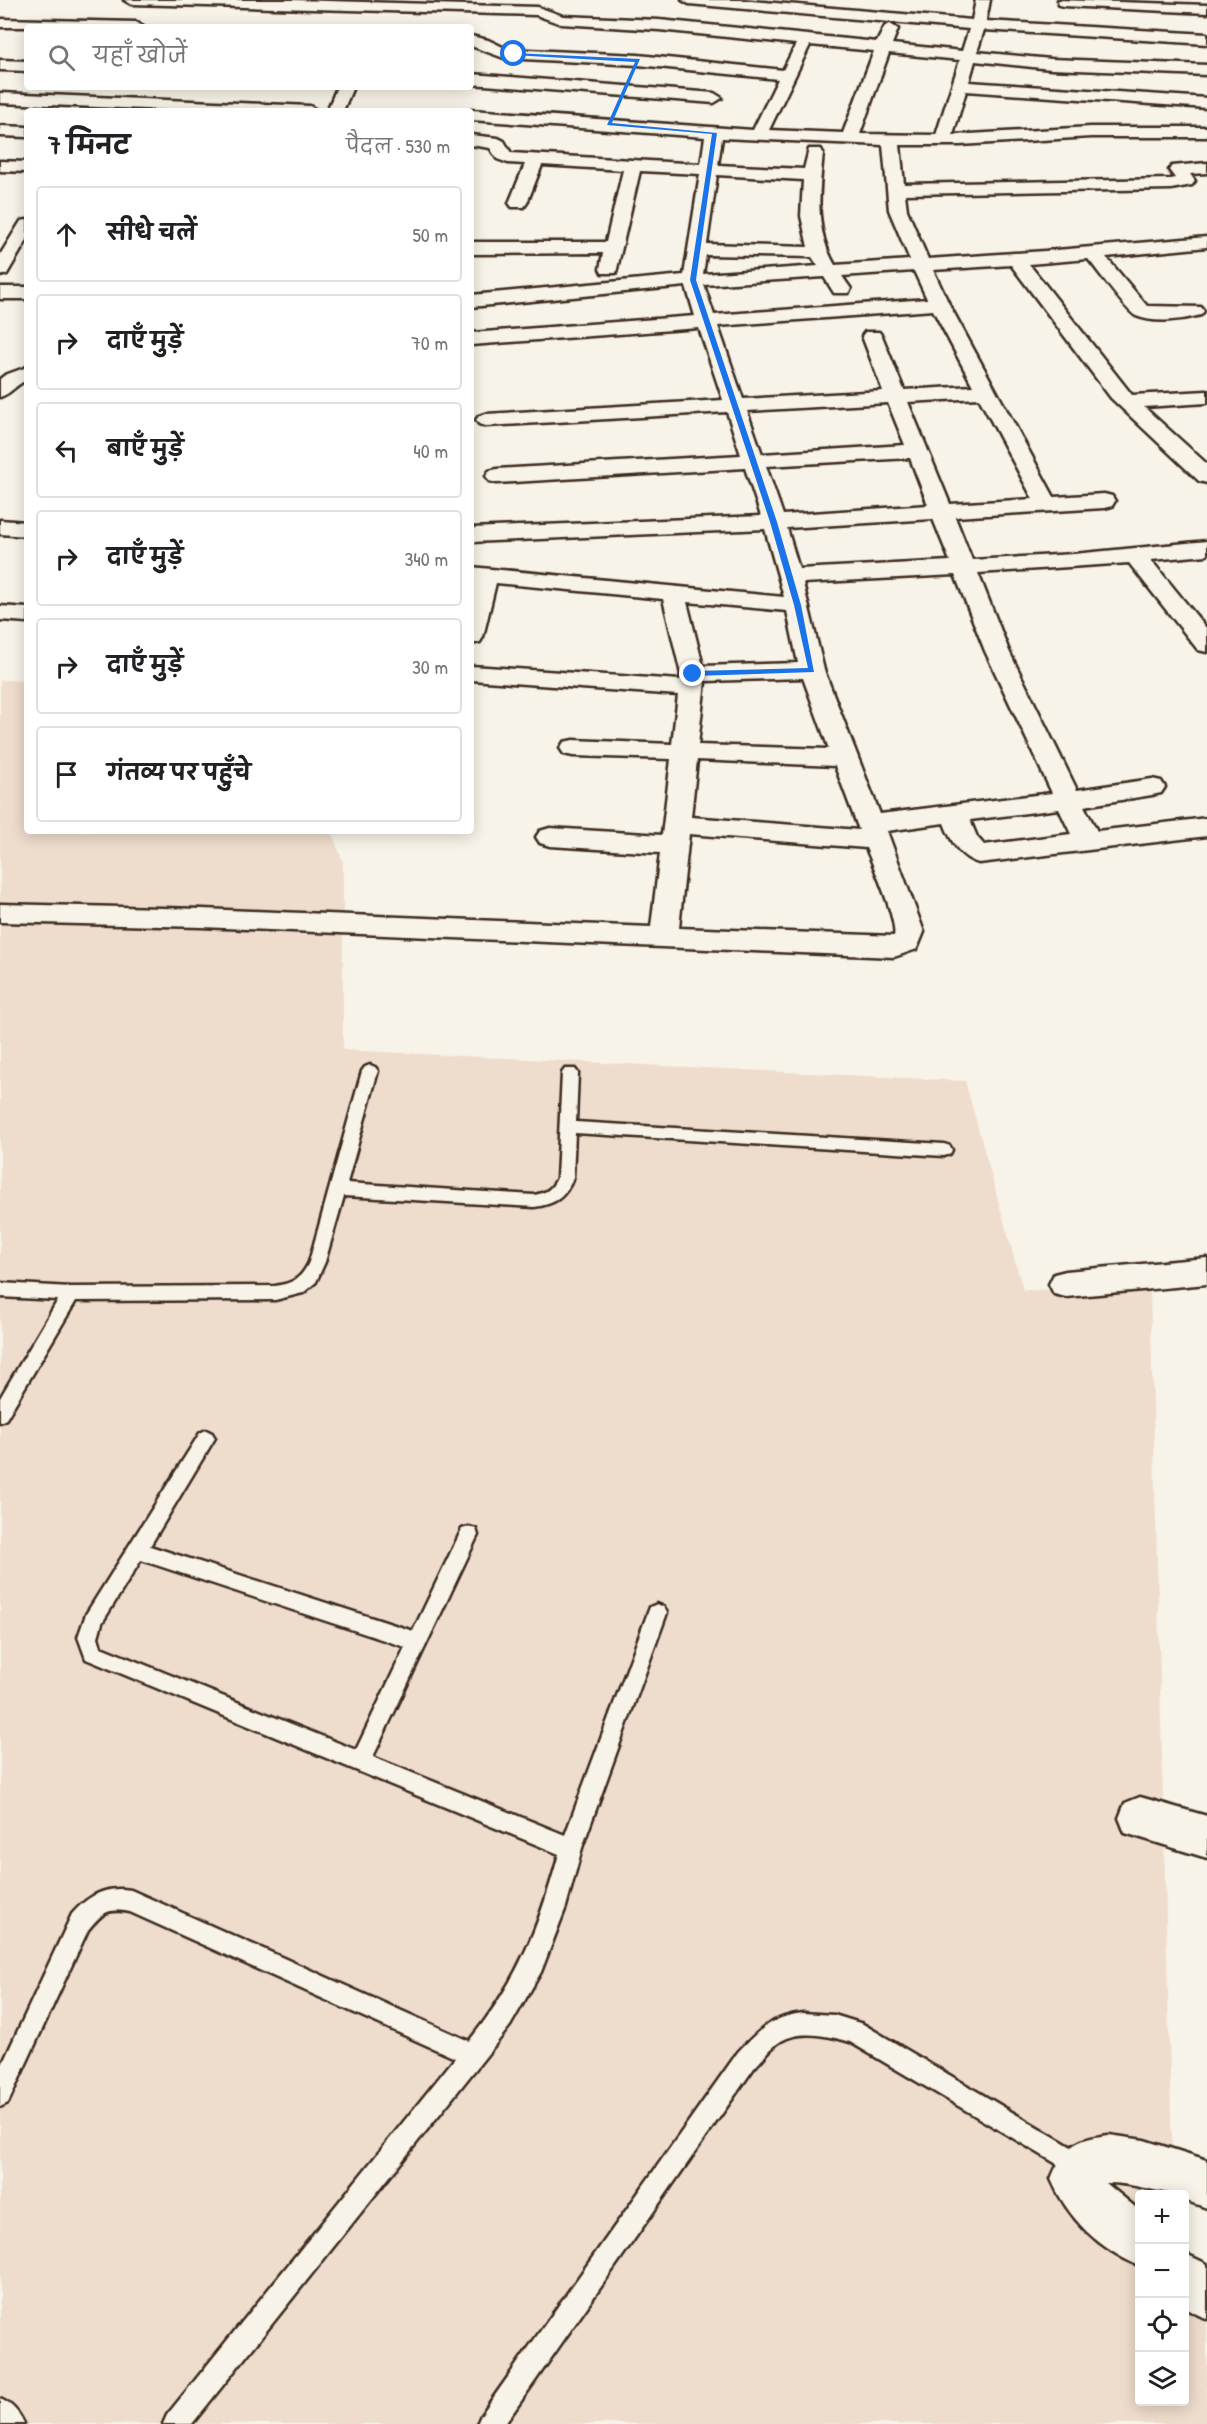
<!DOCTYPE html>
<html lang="hi">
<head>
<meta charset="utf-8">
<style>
  body { margin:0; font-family:"Patrick Hand","Playpen Sans Deva",sans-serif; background:#f6f6f6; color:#202124 }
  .controls { position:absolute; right:18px; bottom:18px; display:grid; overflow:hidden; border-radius:6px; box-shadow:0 3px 15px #0003 }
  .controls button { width:54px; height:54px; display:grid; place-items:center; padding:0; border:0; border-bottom:2px solid #e0e0e0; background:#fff; color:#202124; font:30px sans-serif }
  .stop { position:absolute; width:18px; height:18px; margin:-14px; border:4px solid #1a73e8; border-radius:50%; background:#fff }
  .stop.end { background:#1a73e8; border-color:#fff; box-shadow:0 2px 6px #0008 }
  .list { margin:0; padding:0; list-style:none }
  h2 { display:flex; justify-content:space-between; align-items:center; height:78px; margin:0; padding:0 24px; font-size:26px }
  h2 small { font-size:20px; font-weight:400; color:#757577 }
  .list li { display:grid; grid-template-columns:39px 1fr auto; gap:18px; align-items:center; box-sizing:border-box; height:96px; margin:0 12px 12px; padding:0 12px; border:2px solid #e0e0e0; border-radius:6px }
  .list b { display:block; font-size:22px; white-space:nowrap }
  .list em { font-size:20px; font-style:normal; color:#757577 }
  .icon { flex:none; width:33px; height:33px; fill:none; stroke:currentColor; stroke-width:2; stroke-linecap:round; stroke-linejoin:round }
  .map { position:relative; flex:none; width:1207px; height:2424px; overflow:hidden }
  .search { position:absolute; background:#fff; box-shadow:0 3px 15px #0003; left:24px; top:24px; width:450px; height:66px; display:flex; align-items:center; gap:15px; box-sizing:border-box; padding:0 21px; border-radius:6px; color:#757577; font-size:22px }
  .panel { position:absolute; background:#fff; box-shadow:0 3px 15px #0003; left:24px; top:108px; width:450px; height:726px; border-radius:6px }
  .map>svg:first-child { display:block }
  .built { fill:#eedccc }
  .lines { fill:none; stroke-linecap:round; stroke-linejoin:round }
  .lane-casing { stroke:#3b2a1e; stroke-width:5 }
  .street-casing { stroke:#3b2a1e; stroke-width:5 }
  .lane { fill:#f7f3e8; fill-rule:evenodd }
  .street { fill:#f7f3e8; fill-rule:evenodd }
  .route { fill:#1a73e8 }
</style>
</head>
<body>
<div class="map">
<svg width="1207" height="2424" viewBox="0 0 1207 2424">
  <rect width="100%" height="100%" fill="#f7f3e8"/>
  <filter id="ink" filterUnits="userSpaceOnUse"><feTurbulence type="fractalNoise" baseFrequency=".0167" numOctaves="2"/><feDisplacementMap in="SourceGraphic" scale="12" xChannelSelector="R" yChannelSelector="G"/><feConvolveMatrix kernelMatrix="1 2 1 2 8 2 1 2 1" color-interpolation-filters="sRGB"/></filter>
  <g filter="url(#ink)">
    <path class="built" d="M 0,680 L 27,681 L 27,831 L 331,831 L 343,862 L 343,1050 L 965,1081 L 1023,1290 L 1150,1289 L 1173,2194 L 1140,2194 L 1140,2402 L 1184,2402 L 1185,2263 L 1207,2280 L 1207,2424 L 0,2424 Z"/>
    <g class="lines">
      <g class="lane-casing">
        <path id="lane" d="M 370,1065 L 375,1067 L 378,1071 L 347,1183 L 534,1195 C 546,1193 552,1189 557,1178 L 562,1073 L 565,1069 L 575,1069 L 578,1073 L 576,1122 L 944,1144 L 950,1146 L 952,1150 L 950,1154 L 944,1156 L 575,1133 L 573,1178 C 565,1198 555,1204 534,1207 L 344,1196 L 325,1262 L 316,1282 L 303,1293 L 275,1300 L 76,1301 L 6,1419 L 0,1422 L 0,1398 L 58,1300 L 0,1297 L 0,1283 L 71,1287 L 275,1286 C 293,1283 301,1279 309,1262 L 362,1071 L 365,1067 Z
          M 206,1430 L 212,1433 L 215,1438 L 150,1546 L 413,1631 L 462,1529 L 469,1527 L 476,1529 L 478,1535 L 373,1757 L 565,1835 L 650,1607 L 657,1604 L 664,1607 L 667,1613 L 582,1848 L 566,1907 L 541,1972 L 510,2026 L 192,2424 L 163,2424 L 167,2415 L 455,2058 L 130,1912 C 107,1908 103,1912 88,1930 L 8,2103 L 0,2107 L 0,2069 L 72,1914 C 89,1895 105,1886 131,1890 L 469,2041 C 519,1979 538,1929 559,1854 L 86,1659 L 78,1637 L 86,1614 L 200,1433 ZM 141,1560 L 405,1647 L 356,1750 L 101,1647 L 98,1637 L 102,1623 Z
          M 803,2013 L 834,2015 L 863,2024 L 1090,2158 L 1094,2166 L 1090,2174 L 1082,2178 L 1074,2174 L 850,2042 C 830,2036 801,2029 781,2041 C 770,2048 763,2059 754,2068 L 505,2424 L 477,2424 L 481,2415 L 738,2052 C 759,2030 771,2017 803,2013 Z
          M 0,2399 C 12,2404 19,2412 24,2424 L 0,2424 Z"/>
      </g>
      <g class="street-casing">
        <path id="street" d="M 124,0 L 294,0 L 538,7 L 563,16 L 659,20 L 877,42 L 885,26 L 890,24 L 898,29 L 892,44 L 962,51 L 969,29 L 689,4 L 682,0 L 740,0 L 972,20 L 976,0 L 990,0 L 986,21 L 1207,34 L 1207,44 L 984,30 L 977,52 L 1051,59 L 1207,65 L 1207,75 L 1051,69 L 975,61 L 969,82 L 1207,98 L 1207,108 L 966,91 L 953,135 L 1091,127 L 1207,127 L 1207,137 L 1091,137 L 960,145 L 900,145 L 904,184 L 1171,179 L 1175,178 L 1169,170 L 1172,166 L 1207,163 L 1207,173 L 1190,174 L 1195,181 L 1192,185 L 1171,189 L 905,194 L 907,210 L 928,259 L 1045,251 L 1207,237 L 1207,247 L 1106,257 L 1147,306 L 1201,307 L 1204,311 L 1201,315 C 1183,320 1154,324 1136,316 C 1126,311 1097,269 1088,259 L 1029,264 L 1132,395 L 1207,391 L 1207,403 L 1144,407 L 1207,464 L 1207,483 L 1199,481 L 1111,398 L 1011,265 L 933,270 L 949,304 L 1054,497 L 1104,494 L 1112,496 L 1115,501 L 1112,506 L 1104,508 L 955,517 L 972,560 L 1074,554 L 1207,541 L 1207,555 L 1151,560 L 1207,629 L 1207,652 L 1198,650 L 1129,563 L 978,573 L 1009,651 L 1077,790 L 1152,779 L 1161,781 L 1165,787 L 1161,793 L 1152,795 L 1084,806 L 1097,831 L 1207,818 L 1207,836 L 979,863 C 960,858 951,841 944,823 L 887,831 L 924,932 L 917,949 L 894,957 L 202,927 L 0,922 L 0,904 L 202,909 L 651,927 L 660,853 L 550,846 L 540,843 L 536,837 L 540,831 L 550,828 L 662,835 L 671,759 L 573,756 L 564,754 L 560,748 L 564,742 L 573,740 L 672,744 L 678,695 L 471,680 L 471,666 L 680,680 L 681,674 L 663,599 L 496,583 L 483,637 L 480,642 L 471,644 L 473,581 L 471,581 L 471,567 L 784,597 L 765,529 L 471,542 L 471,528 L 761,516 L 745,468 L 497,483 L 489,481 L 486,476 L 489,471 L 497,469 L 741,455 L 727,412 L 486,426 L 479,424 L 476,420 L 479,416 L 486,414 L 723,400 L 699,328 L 471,345 L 471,333 L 695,316 L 686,286 L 471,307 L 471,295 L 684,275 L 700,174 L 640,171 L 616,273 L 602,273 L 600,269 L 603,253 L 471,254 L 471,242 L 606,242 L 623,170 L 542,165 L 527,203 L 524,207 L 512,207 L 509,203 L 525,164 L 508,163 L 497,159 L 490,148 L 471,145 L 471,135 L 498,138 L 504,141 L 511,153 L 701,164 L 705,137 L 471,120 L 471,111 L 467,111 L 471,110 L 753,130 L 778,79 L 638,65 L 504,58 L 471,46 L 471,36 L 488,40 L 507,49 L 638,55 L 783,70 L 796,44 L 659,30 L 561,24 L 536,15 L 131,4 ZM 810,45 L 874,51 L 843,133 L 769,130 ZM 889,53 L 960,60 L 936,135 L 860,134 ZM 722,138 L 883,145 L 889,210 L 910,260 L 835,265 C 814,229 819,193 823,153 L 821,149 L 809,149 L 804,169 L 718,165 ZM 717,175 L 803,180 L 801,216 L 808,247 L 707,244 ZM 706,255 L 812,257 L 818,266 L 703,274 ZM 914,271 L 927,299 L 714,315 L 704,285 L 824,277 L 834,293 L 848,293 L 851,289 L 842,276 ZM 933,310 L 973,386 L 904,390 L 882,336 L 879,332 L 865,332 L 862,336 L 883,391 L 743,399 L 718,326 ZM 979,398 L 1033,499 L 950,504 L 908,402 ZM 888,403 L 905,445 L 762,454 L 747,411 ZM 910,458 L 928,505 L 783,515 L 766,466 ZM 933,519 L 950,561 L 799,569 L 787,528 ZM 955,575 L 985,651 L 1052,793 L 880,814 L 824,670 L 803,583 ZM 687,602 L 787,611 L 798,663 L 703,666 ZM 803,678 L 829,749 L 698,745 L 705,681 ZM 697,760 L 835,766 L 859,830 L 691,817 ZM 1059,809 L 1071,834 L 984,845 L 977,837 L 970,820 ZM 689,834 L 866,848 C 873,865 898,921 894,936 L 679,928 Z
          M 1058,0 L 1207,5 L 1207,13 L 1064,6 L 1059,5 Z
          M 0,19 L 136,22 L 144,27 L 0,27 Z
          M 0,60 L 27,61 L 27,71 L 0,70 Z
          M 471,74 L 714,93 L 722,98 L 714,103 L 471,84 Z
          M 337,87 L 353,87 L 343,111 L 327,111 Z
          M 0,93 L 310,106 L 318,111 L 194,111 L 0,103 Z
          M 0,126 L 27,127 L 27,137 L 0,136 Z
          M 0,161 L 27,162 L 27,172 L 0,171 Z
          M 27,220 L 27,240 L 7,274 L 0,276 L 0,255 L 21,221 Z
          M 0,287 L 27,287 L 27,299 L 0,299 Z
          M 27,367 L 27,380 C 16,384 11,394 0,397 L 0,379 L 5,375 Z
          M 0,520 L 27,522 L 27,536 L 0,534 Z
          M 0,606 L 27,608 L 27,622 L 0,620 Z
          M 1207,1258 L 1207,1284 L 1066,1297 L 1054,1294 L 1049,1284 L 1054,1274 L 1066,1271 Z
          M 1140,1797 L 1207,1816 L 1207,1858 L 1125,1833 L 1119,1818 L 1125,1803 Z
          M 1109,2135 L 1144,2140 L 1207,2160 L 1207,2208 L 1184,2200 L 1184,2194 C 1158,2194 1133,2182 1106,2183 L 1140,2211 L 1140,2266 C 1099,2249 1068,2219 1051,2179 C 1064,2147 1074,2139 1109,2135 Z
          M 1184,2253 L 1207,2264 L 1207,2319 L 1184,2308 Z"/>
      </g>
      <use href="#lane" class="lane"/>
      <use href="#street" class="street"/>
    </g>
  </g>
  <path class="route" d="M 514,53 L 640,59 L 612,123 L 717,133 L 696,280 L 777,522 L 801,605 L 814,672 L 693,676 L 689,674 L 693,671 L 808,668 L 794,605 L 770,522 L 690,280 L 712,134 L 607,125 L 635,62 L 512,55 Z"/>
</svg>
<div class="controls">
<button>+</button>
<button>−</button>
<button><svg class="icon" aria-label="locate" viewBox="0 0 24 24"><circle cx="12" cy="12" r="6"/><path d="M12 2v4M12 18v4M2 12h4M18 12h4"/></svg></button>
<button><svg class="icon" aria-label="layers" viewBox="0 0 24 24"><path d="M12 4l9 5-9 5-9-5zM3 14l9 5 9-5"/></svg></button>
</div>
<div class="stop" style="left:514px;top:54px"></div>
<div class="stop end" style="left:693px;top:674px"></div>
<div class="search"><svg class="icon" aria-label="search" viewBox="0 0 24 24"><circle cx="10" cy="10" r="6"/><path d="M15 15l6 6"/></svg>यहाँ खोजें</div>
<section class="panel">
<h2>7 मिनट<small>पैदल · 530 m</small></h2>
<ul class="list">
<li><svg class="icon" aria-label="ahead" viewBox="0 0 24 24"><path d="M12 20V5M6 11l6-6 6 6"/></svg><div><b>सीधे चलें</b></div><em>50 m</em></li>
<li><svg class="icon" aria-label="right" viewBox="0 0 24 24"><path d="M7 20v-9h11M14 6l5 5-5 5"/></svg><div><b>दाएँ मुड़ें</b></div><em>70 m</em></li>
<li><svg class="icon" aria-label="left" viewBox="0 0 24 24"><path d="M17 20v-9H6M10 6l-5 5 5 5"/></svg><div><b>बाएँ मुड़ें</b></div><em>40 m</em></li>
<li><svg class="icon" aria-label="right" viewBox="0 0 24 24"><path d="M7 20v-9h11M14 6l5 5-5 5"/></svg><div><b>दाएँ मुड़ें</b></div><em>340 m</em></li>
<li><svg class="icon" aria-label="right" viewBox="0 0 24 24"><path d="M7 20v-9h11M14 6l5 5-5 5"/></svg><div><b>दाएँ मुड़ें</b></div><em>30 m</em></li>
<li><svg class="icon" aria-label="arrive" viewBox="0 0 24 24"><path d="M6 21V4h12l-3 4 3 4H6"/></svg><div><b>गंतव्य पर पहुँचे</b></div></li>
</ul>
</section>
</div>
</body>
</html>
